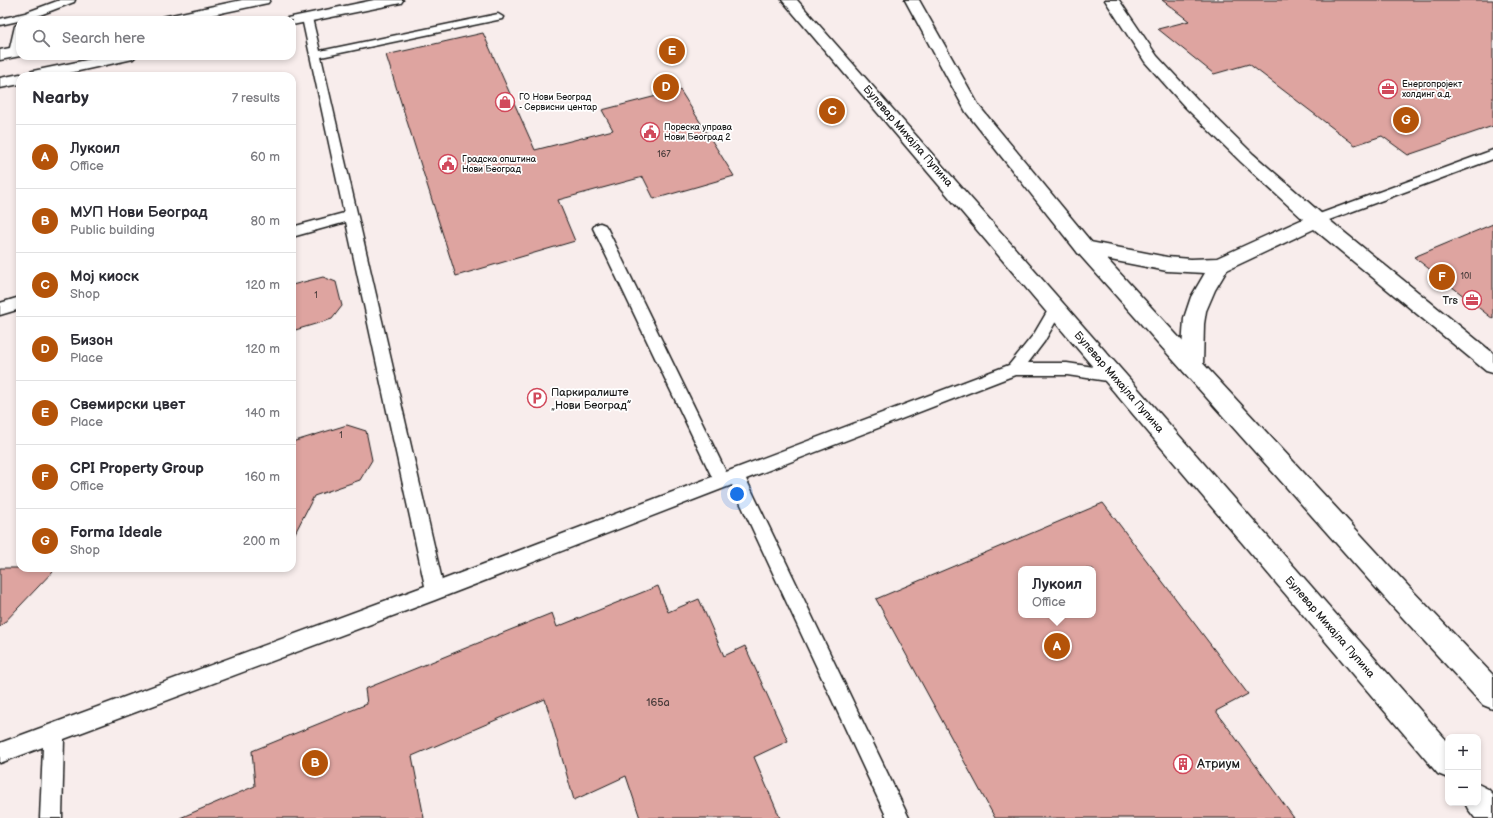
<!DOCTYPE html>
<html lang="en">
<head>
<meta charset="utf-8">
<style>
  body { margin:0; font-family:"Balsamiq Sans",sans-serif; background:#f2f2f3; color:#2b2b33 }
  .controls { position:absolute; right:12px; bottom:12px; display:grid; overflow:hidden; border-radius:8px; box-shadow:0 2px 6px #0003 }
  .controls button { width:36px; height:36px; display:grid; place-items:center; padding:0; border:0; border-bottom:1px solid #e1e1e2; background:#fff; color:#2b2b33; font:20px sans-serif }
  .you { position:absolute; left:737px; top:494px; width:14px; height:14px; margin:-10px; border:3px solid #fff; border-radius:50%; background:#1a73e8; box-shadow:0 0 0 6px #1a73e833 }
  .badge { display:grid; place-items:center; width:26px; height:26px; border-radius:50%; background:#b45309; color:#fff; font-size:13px; font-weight:700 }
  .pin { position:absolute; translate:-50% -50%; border:2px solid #fff; box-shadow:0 1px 4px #0006 }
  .popup { position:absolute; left:1018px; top:566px; width:78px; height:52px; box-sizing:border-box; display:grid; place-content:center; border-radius:8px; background:#fff; filter:drop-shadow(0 1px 3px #0005); font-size:13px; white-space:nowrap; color:#7c7c81 }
  .popup b { font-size:15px; color:#2b2b33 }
  .popup::after { content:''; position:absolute; left:50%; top:100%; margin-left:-8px; border:8px solid transparent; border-top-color:#fff }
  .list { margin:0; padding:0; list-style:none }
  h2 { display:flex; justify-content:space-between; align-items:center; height:52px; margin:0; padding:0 16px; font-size:17px }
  h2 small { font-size:13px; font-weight:400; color:#7c7c81 }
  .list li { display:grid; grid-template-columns:26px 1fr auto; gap:12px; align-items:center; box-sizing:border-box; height:64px; padding:0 16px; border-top:1px solid #e1e1e2 }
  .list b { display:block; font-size:15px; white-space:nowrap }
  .list p { margin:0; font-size:13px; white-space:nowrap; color:#7c7c81 }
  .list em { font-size:13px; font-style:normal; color:#7c7c81 }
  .icon { flex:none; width:22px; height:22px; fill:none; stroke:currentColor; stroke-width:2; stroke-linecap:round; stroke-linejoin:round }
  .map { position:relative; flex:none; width:1493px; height:818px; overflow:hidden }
  .search { position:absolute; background:#fff; box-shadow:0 2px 6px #0003; left:16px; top:16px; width:280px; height:44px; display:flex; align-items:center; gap:10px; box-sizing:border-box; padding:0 14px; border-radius:12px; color:#7c7c81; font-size:15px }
  .panel { position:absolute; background:#fff; box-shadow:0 2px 6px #0003; left:16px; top:72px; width:280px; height:500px; border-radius:12px }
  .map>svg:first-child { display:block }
  .building { fill:#dea4a0; stroke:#1c1c1c; fill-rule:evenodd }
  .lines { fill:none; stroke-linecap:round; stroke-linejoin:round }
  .lane-casing { stroke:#1c1c1c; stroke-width:3 }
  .street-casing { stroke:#1c1c1c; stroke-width:3 }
  .secondary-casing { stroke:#1c1c1c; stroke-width:3 }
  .lane { fill:#fff; fill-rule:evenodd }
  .street { fill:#fff; fill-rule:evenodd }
  .secondary { fill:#fff; fill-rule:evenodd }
  .labels { text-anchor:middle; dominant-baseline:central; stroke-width:3.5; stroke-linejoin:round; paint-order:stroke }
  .far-poi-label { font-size:9px; fill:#1c1c1c; stroke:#fff; text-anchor:start }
  .number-label { font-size:9px; fill:#4c3e3d }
  .street-label { font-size:11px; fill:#1c1c1c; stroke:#fff }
  .poi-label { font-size:11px; fill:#1c1c1c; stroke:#fff; text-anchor:end }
  .near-number-label { font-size:11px; fill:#4c3e3d }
  .near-poi-label { font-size:13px; fill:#1c1c1c; stroke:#fff; text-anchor:start }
</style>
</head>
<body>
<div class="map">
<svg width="1493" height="818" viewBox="0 0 1493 818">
  <rect width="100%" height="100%" fill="#f8edec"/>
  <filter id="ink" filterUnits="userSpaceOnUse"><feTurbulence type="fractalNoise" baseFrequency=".025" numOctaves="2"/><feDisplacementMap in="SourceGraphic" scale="8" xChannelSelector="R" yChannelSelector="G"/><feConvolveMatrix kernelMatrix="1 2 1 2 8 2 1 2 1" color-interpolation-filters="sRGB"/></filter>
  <g filter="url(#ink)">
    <path class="building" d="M 1162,0 L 1493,0 L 1493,126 L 1408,155 L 1382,136 L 1355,145 L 1249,64 L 1214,74 L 1158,29 L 1189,21 Z
      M 483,33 L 535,150 L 613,130 L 602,110 L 680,90 L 734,176 L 654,199 L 643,177 L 558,200 L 575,241 L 456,276 L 386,55 Z
      M 1493,224 L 1493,319 L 1414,257 Z
      M 323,277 L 336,282 L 342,306 L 332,319 L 292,331 L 292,285 Z
      M 347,425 L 366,431 L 372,460 L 360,480 L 314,496 L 292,539 L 292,442 Z
      M 1103,503 L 1248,694 L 1216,711 L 1294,818 L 995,818 L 876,599 ZM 1021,569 L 1093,569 L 1093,615 L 1021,615 Z
      M 0,568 L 56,568 L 0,627 Z
      M 658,586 L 668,612 L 699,599 L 724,656 L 745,646 L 788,741 L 754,757 L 780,818 L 640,818 L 626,776 L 574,800 L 545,699 L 412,756 L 424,818 L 180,818 L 255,786 L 252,751 L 367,704 L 365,689 L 552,613 L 557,627 Z"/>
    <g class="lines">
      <g class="lane-casing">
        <path id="lane" d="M 60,0 L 75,0 L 74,2 L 32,18 L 0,25 L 0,19 L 25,13 Z
          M 498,14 L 503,17 L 502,19 L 321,57 L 442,580 L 712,477 L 593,228 L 595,225 L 600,223 L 605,225 L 607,228 L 726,472 L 1009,365 L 1034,334 L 1051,305 L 1056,303 L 1061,305 L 1063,309 L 1044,342 L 1028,363 L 1067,363 L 1114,370 L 1120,372 L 1122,376 L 1120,380 L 1114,382 L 1067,375 L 1015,375 L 746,479 L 909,818 L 887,818 L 732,485 L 435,600 L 64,739 L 62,818 L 40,818 L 43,747 L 0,763 L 0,743 L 425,586 L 346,222 L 292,237 L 292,227 L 344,213 L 302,18 L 307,15 L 312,18 L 320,51 Z
          M 20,23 L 20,53 L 15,55 L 9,52 L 15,26 Z
          M 1493,150 L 1493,159 L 1321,223 L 1316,225 L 1311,223 L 1309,220 L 1311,217 Z
          M 20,297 L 20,309 L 0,315 L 0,303 Z"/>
      </g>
      <g class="street-casing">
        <path id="street" d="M 1105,0 L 1119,0 L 1157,56 L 1197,99 L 1253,154 L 1323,215 L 1493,353 L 1493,373 L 1486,371 L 1314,229 L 1227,270 L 1215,290 L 1206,311 L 1204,324 L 1203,366 L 1200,372 L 1192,374 L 1184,372 L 1181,366 L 1184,318 L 1191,297 L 1205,273 L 1167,271 L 1085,255 L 1078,253 L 1075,248 L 1078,243 L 1085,241 L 1167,257 L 1191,259 L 1217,258 L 1303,219 L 1241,162 L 1185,107 L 1145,62 Z"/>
      </g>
      <g class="secondary-casing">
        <path id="secondary" d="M 242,0 L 270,0 L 268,3 L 263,4 L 188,20 L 160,20 L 162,17 L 167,16 Z
          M 374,0 L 403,0 L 401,3 L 396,4 L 292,25 L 292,20 L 285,20 L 287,18 L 292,17 Z
          M 782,0 L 797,0 L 1448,742 L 1448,778 L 1438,774 Z
          M 905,0 L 919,0 L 979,106 L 1092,243 L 1410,588 L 1493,675 L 1493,709 L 1483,705 L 1392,606 L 1078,253 L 966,112 Z
          M 20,46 L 20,56 L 0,60 L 0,50 Z
          M 106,56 L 136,56 L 133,59 L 56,76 L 20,76 L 20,84 L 0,88 L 0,78 L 20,74 L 25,76 L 27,73 L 33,71 Z
          M 1478,784 L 1488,789 L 1493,794 L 1493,818 L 1475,818 L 1468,809 L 1465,803 L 1478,803 Z"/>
      </g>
      <use href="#lane" class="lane"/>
      <use href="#street" class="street"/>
      <use href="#secondary" class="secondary"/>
    </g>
  </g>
  <defs>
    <g id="office-ring" transform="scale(1)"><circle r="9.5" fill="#fff" stroke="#d1495b" stroke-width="1.5"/><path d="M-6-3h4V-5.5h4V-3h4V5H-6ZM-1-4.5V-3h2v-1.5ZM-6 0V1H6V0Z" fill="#d1495b"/></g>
    <g id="shop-ring" transform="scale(1)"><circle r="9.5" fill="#fff" stroke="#d1495b" stroke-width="1.5"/><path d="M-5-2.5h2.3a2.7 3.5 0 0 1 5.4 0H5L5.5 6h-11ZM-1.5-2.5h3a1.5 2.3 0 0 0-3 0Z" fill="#d1495b"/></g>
    <g id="civic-ring" transform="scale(1)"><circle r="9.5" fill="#fff" stroke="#d1495b" stroke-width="1.5"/><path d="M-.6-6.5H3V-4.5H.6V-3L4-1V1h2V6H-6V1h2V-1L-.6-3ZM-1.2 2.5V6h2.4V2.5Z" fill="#d1495b"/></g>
    <g id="parking-ring" transform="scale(1)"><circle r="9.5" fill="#fff" stroke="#d1495b" stroke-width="1.5"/><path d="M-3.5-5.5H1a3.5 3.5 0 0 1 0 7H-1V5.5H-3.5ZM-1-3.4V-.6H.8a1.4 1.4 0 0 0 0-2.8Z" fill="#d1495b"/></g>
    <g id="building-ring" transform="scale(1)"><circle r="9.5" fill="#fff" stroke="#d1495b" stroke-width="1.5"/><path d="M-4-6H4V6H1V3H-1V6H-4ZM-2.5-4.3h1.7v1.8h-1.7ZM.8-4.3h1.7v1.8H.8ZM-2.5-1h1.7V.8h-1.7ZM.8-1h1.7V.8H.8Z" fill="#d1495b"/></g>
  </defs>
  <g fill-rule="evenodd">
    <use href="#office-ring" x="1388" y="89"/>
    <use href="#shop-ring" x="505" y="102"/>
    <use href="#civic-ring" x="650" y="132"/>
    <use href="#civic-ring" x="448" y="164"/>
    <use href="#office-ring" x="1472" y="300"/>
    <use href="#parking-ring" x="537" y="398"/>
    <use href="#building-ring" x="1183" y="764"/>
  </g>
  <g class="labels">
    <g class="far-poi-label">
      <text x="1402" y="84">Енергопројект<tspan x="1402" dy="10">холдинг а.д.</tspan></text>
      <text x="519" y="97">ГО Нови Београд<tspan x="519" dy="10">- Сервисни центар</tspan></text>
      <text x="664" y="127">Пореска управа<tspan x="664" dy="10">Нови Београд 2</tspan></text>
      <text x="462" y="159">Градска општина<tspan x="462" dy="10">Нови Београд</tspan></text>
    </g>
    <g class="number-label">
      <text x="664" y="154">167</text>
      <text x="1466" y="276">10l</text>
      <text x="316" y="295">1</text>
      <text x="341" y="435">1</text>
    </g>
    <g class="street-label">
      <text transform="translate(908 136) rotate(49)">Булевар Михајла Пупина</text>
      <text transform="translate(1119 382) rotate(49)">Булевар Михајла Пупина</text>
      <text transform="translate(1330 627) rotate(49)">Булевар Михајла Пупина</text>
    </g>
    <g class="poi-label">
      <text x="1458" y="300">Trs</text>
      <text x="551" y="392" text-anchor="start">Паркиралиште<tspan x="551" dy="13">„Нови Београд”</tspan></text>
    </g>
    <g class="near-number-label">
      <text x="658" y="702">165a</text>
    </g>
    <g class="near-poi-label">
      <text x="1197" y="764">Атриум</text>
    </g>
  </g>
</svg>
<div class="controls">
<button>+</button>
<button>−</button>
</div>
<div class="you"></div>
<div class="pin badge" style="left:1057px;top:646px">A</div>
<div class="popup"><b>Лукоил</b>Office</div>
<div class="pin badge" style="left:315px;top:763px">B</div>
<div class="pin badge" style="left:832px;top:111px">C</div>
<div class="pin badge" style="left:666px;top:87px">D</div>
<div class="pin badge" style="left:672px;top:51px">E</div>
<div class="pin badge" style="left:1442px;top:277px">F</div>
<div class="pin badge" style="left:1406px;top:120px">G</div>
<div class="search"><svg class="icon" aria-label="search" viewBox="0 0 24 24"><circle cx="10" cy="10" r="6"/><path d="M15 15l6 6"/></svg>Search here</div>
<section class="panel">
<h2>Nearby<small>7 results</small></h2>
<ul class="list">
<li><span class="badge">A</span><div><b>Лукоил</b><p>Office</p></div><em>60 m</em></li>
<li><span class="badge">B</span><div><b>МУП Нови Београд</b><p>Public building</p></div><em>80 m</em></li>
<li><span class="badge">C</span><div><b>Мој киоск</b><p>Shop</p></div><em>120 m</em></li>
<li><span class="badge">D</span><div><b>Бизон</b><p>Place</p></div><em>120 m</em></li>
<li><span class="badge">E</span><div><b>Свемирски цвет</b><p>Place</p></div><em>140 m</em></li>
<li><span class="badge">F</span><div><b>CPI Property Group</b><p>Office</p></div><em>160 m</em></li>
<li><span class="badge">G</span><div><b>Forma Ideale</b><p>Shop</p></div><em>200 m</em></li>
</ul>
</section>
</div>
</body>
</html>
